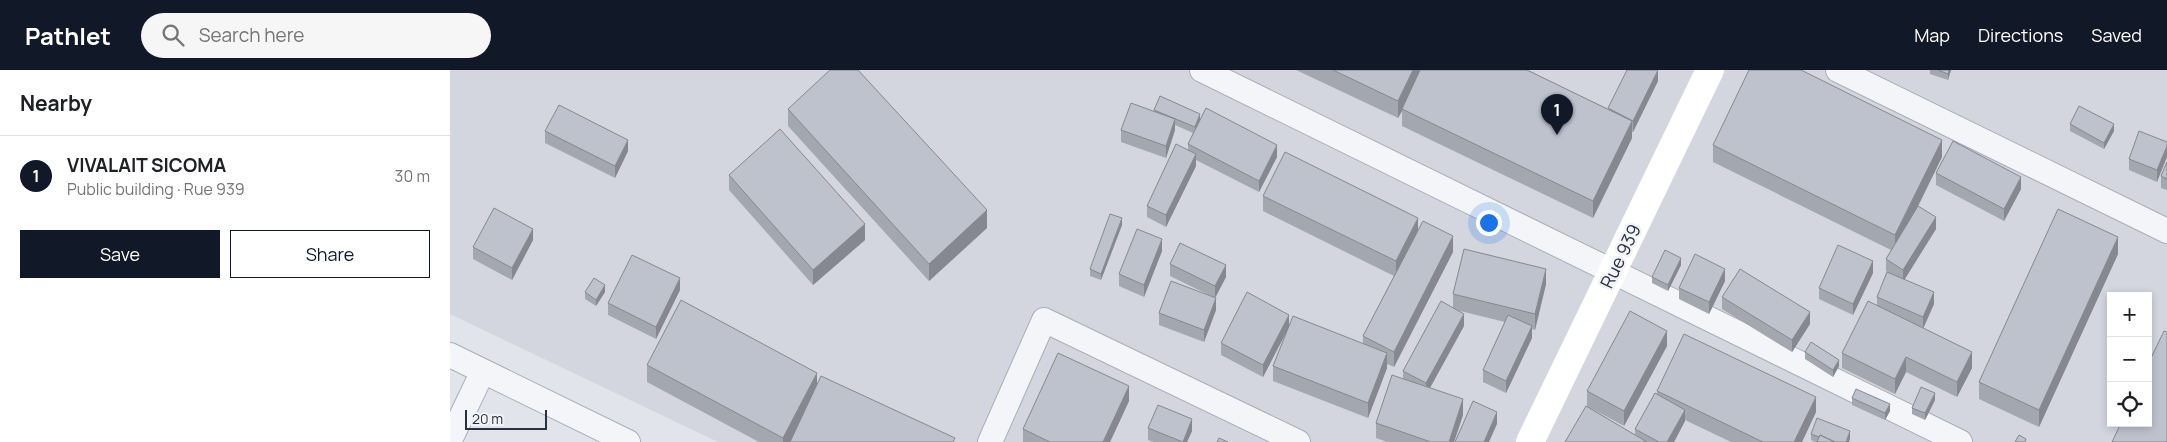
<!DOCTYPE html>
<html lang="en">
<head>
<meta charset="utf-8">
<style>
  body { margin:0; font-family:Manrope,sans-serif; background:#f6f6f6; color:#202124 }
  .controls { position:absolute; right:15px; bottom:15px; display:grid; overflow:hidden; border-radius:0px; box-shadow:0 2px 8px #0003 }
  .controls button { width:45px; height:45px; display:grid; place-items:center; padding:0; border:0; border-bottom:1px solid #e0e0e0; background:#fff; color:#202124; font:25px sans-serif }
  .scale { position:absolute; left:15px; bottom:12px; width:82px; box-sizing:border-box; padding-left:5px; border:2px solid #293041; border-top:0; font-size:14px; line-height:18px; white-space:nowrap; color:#293041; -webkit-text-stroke:4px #f1f3f7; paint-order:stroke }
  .you { position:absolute; left:1038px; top:152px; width:18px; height:18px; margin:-12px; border:4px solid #fff; border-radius:50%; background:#1a73e8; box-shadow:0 0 0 8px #1a73e833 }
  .badge { display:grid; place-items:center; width:32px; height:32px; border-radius:50%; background:#111827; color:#fff; font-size:16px; font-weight:700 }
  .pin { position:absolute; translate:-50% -41px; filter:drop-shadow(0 1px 2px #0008) }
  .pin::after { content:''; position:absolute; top:26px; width:18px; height:15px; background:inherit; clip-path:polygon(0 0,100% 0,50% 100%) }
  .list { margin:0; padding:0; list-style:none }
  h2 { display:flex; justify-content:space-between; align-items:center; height:65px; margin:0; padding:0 20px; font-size:21px }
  h2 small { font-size:16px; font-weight:400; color:#757577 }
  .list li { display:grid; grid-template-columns:32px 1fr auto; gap:15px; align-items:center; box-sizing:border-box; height:80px; padding:0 20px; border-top:1px solid #e0e0e0 }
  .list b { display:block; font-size:19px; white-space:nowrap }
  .list p { margin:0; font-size:16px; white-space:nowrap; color:#757577 }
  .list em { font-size:16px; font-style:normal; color:#757577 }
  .actions { display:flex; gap:10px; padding:15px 20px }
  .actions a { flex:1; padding:11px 0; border:1px solid #111827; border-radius:0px; text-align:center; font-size:18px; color:#111827 }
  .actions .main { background:#111827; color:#fff }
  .icon { flex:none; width:28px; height:28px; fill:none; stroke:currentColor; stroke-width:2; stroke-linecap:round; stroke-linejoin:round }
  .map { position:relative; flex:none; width:1717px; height:372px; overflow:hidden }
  header { display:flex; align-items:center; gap:30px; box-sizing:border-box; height:70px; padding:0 25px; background:#111827; color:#fff }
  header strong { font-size:24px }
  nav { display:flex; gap:28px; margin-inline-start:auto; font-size:18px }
  .search { width:350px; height:45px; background:#f6f6f6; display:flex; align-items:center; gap:12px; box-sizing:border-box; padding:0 18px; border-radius:28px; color:#757577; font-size:19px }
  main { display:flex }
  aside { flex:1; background:#fff }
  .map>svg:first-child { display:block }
  .built { fill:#d3d6df; fill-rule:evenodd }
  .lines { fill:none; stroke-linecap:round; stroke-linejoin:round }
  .street-casing { stroke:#aaaeb7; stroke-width:26 }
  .street { stroke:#f4f5f8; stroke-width:24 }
  .secondary { stroke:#fff; stroke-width:28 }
  .wall { fill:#a3a7b0 }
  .shaded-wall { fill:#858890 }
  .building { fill:#bec2cd; stroke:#858890 }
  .labels { text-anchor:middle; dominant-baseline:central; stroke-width:5; stroke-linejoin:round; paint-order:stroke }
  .street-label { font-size:18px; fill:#293041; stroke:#f1f3f7 }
</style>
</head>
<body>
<header>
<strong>Pathlet</strong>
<div class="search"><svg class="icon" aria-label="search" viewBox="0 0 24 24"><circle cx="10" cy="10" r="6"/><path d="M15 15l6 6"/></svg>Search here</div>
<nav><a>Map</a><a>Directions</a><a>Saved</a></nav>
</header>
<main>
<aside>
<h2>Nearby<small></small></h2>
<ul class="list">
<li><span class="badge">1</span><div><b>VIVALAIT SICOMA</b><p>Public building · Rue 939</p></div><em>30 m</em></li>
</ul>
<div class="actions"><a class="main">Save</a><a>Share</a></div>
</aside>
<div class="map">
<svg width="1717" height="372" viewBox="0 0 1717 372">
  <rect width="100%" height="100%" fill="#e1e4ea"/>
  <path class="built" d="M 0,0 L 1717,0 L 1717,372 L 268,372 L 0,244 ZM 1661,226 L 1698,226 L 1698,353 L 1661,353 Z"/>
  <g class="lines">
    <g class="street-casing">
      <path id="street" d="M 752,0 L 1510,372
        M 1388,0 L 1717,161
        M 0,285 L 178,372
        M 0,370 L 33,301
        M 540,372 L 594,250 L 848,372"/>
    </g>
    <use href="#street" class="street"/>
    <path class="secondary" d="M 1080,372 L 1260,0"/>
  </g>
  <path class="wall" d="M 846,0 L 1077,0 L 1158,39 L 1208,11 L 1183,62 L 1182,62 L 1182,68 L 1143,148 L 952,56 L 952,41 L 948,48 Z
    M 1480,0 L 1501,0 L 1498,10 L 1480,4 Z
    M 338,39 L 537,158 L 479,211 L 338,56 Z
    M 704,40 L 750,49 L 827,87 L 809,122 L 746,90 L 746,96 L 716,157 L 697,147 L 697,136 L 738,80 L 738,74 L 743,63 L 725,55 L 725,60 L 716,88 L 671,72 L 671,60 L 704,41 Z
    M 1620,54 L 1664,61 L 1654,79 L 1620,61 Z
    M 95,61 L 178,81 L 165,108 L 95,73 Z
    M 1717,72 L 1707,112 L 1679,100 L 1679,89 Z
    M 1263,75 L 1492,87 L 1466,141 L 1486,159 L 1454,210 L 1484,234 L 1473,258 L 1522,298 L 1507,327 L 1456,302 L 1445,324 L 1392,298 L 1392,283 L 1427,235 L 1427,227 L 1440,204 L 1436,201 L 1436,189 L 1441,180 L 1263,92 Z
    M 1717,92 L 1717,120 L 1711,118 L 1711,106 Z
    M 1486,103 L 1571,119 L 1554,151 L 1486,115 Z
    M 279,105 L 415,170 L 363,215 L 279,120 Z
    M 813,126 L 968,160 L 1003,182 L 944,297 L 937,294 L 937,298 L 918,348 L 823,311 L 823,296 L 837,261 L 813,307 L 771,285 L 771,273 L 839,255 L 913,274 L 913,266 L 944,206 L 813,141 Z
    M 672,155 L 651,210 L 640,206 L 640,199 Z
    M 83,170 L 62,210 L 23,189 L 23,177 Z
    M 712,181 L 694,227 L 669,216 L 669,204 Z
    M 1668,184 L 1589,357 L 1529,329 L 1529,312 Z
    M 720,194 L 776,207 L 765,228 L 720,206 Z
    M 1231,195 L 1218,221 L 1202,213 L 1202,207 Z
    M 1423,203 L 1403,245 L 1369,229 L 1369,218 Z
    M 1275,211 L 1259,244 L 1229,229 L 1229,218 Z
    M 1096,214 L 1085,260 L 1082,259 L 1082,268 L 1056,323 L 1033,312 L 1033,300 L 1055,252 L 1010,241 L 1014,256 L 980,318 L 1013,345 L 1004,372 L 937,372 L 926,368 L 926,353 L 953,308 L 953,301 L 1003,238 L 1003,224 Z
    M 230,220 L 206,269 L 158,245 L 158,233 Z
    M 135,222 L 155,222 L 146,236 L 135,229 Z
    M 1272,227 L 1360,254 L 1342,282 L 1272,239 Z
    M 766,240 L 754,272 L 709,255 L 709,243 Z
    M 1217,276 L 1174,356 L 1139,337 L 1185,365 L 1185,359 L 1207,325 L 1207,321 L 1366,342 L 1352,372 L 1281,372 L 1235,350 L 1235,351 L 1224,372 L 1115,372 L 1137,336 L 1137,321 Z
    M 1355,282 L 1389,296 L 1383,307 L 1355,289 Z
    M 197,295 L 367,313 L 505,372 L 309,372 L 197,312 Z
    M 1402,328 L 1440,341 L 1435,350 L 1402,335 Z
    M 1485,330 L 1475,350 L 1462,344 L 1462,338 Z
    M 679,331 L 660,372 L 573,372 L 573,359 Z
    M 698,358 L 742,361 L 737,372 L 703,372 L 698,370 Z
    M 1361,364 L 1400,368 L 1399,372 L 1365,372 L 1361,370 Z"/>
  <path class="shaded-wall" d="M 963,0 L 971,0 L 952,39 L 952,41 L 948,48 L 948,31 Z
    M 1208,0 L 1208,11 L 1183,62 L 1183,51 Z
    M 1499,0 L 1501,0 L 1498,10 L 1498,4 Z
    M 750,44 L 750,50 L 745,64 L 745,57 Z
    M 725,49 L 725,60 L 716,88 L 716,76 Z
    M 1182,51 L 1182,68 L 1143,148 L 1143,131 Z
    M 1664,54 L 1664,61 L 1654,79 L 1654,73 Z
    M 178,70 L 178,81 L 165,108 L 165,96 Z
    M 1492,70 L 1492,87 L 1445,182 L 1445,165 Z
    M 827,75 L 827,87 L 809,122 L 809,111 Z
    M 1717,76 L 1717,87 L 1707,112 L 1707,100 Z
    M 746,84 L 746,96 L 716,157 L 716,145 Z
    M 1571,107 L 1571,119 L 1554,151 L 1554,139 Z
    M 537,140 L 537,158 L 479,211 L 479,194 Z
    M 1486,147 L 1486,159 L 1453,212 L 1453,200 Z
    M 672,148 L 672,155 L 651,210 L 651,204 Z
    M 968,148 L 968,163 L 946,206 L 946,191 Z
    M 415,154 L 415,170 L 363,215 L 363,200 Z
    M 83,159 L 83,170 L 62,210 L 62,198 Z
    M 1003,166 L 1003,182 L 944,297 L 944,282 Z
    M 1668,167 L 1668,184 L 1589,357 L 1589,340 Z
    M 712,169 L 712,181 L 694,227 L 694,215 Z
    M 1231,188 L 1231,195 L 1218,221 L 1218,215 Z
    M 1423,191 L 1423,203 L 1403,245 L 1403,234 Z
    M 776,195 L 776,207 L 765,228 L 765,216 Z
    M 1096,199 L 1096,214 L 1085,260 L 1085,244 Z
    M 1275,199 L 1275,211 L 1259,244 L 1259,232 Z
    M 230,208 L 230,220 L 206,269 L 206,257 Z
    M 155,215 L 155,222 L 146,236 L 146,230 Z
    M 1484,222 L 1484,234 L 1473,259 L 1473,247 Z
    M 766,228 L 766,240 L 754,272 L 754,260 Z
    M 1360,242 L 1360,254 L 1342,282 L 1342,270 Z
    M 1014,244 L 1014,256 L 976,325 L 976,313 Z
    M 839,245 L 839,257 L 813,307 L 813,295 Z
    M 1082,256 L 1082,268 L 1056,323 L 1056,311 Z
    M 1217,261 L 1217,276 L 1174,356 L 1174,341 Z
    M 1522,282 L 1522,298 L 1507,327 L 1507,312 Z
    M 937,283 L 937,298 L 918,348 L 918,333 Z
    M 1456,287 L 1456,302 L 1445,324 L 1445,309 Z
    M 1389,290 L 1389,296 L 1383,307 L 1383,300 Z
    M 367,303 L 367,320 L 340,372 L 333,372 L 333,368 Z
    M 679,316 L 679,331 L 660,372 L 653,372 Z
    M 1485,323 L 1485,330 L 1475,350 L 1475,343 Z
    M 1366,327 L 1366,342 L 1352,372 L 1344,372 Z
    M 1013,329 L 1013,345 L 1004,372 L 999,372 Z
    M 1440,334 L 1440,341 L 1435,350 L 1435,343 Z
    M 1235,340 L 1235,351 L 1224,372 L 1217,372 Z
    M 1047,342 L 1047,354 L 1039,372 L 1034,372 Z
    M 742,349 L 742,361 L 737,372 L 733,372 Z
    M 1400,361 L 1400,368 L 1399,372 L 1396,372 Z"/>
  <path class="building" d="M 380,0 L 408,0 L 537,140 L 479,194 L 338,39 Z
    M 883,0 L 963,0 L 948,31 Z
    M 970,0 L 1077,0 L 1182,51 L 1143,131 L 952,39 Z
    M 1177,0 L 1208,0 L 1183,51 L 1158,38 Z
    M 1299,0 L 1351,0 L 1492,70 L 1445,165 L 1263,75 Z
    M 1488,0 L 1499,0 L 1498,4 Z
    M 710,26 L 750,44 L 745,57 L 704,40 Z
    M 681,33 L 725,49 L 716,76 L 671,60 Z
    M 109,35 L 178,70 L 165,96 L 95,61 Z
    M 1629,36 L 1664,54 L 1654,73 L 1620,54 Z
    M 756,38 L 827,75 L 809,111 L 738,74 Z
    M 330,59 L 415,154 L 363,200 L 279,105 Z
    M 1689,61 L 1717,72 L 1717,76 L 1707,100 L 1679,89 Z
    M 1503,71 L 1571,107 L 1554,139 L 1486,103 Z
    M 726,74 L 746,84 L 716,145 L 697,136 Z
    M 835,82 L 968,148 L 946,191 L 813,126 Z
    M 1717,92 L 1717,109 L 1711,106 Z
    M 1468,136 L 1486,147 L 1453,200 L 1436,189 Z
    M 44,138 L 83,159 L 62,198 L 23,177 Z
    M 1608,139 L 1668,167 L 1589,340 L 1529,312 Z
    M 660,144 L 672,148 L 651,204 L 640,199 Z
    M 973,151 L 1003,166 L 944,282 L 913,266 Z
    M 687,159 L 712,169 L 694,215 L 669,204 Z
    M 730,173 L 776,195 L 765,216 L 720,194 Z
    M 1388,175 L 1423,191 L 1403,234 L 1369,218 Z
    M 1014,179 L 1096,199 L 1085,244 L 1003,224 Z
    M 1215,180 L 1231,188 L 1218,215 L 1202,207 Z
    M 1245,184 L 1275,199 L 1259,232 L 1229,218 Z
    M 182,185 L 230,208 L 206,257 L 158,233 Z
    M 1290,199 L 1360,242 L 1342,270 L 1272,227 Z
    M 1437,202 L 1484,222 L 1473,247 L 1427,227 Z
    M 144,208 L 155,215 L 146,230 L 135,222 Z
    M 721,211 L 766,228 L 754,260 L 709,243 Z
    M 797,222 L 839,245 L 813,295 L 771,273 Z
    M 231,230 L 367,303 L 333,368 L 197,295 Z
    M 991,231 L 1014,244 L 976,313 L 953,301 Z
    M 1418,231 L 1522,282 L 1507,312 L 1456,287 L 1445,309 L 1392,283 Z
    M 1180,241 L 1217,261 L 1174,341 L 1137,321 Z
    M 1058,245 L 1082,256 L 1056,311 L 1033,300 Z
    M 843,246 L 937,283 L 918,333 L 823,296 Z
    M 1714,261 L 1717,262 L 1717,372 L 1662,372 L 1671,353 L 1698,353 L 1698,294 Z
    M 1234,264 L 1366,327 L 1344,372 L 1313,372 L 1207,321 Z
    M 1361,272 L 1389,290 L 1383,300 L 1355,282 Z
    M 608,283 L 679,316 L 653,372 L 600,372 L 573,359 Z
    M 942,305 L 1013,329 L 999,372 L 981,372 L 926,353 Z
    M 371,306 L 505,368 L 503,372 L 340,372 Z
    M 1471,317 L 1485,323 L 1475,343 L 1462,338 Z
    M 1406,319 L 1440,334 L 1435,343 L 1402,328 Z
    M 1205,323 L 1235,340 L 1217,372 L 1209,372 L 1185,359 Z
    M 1023,331 L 1047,342 L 1034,372 L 1005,372 Z
    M 708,335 L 742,349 L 733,372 L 698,358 Z
    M 1136,336 L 1197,372 L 1115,372 Z
    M 1367,348 L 1400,361 L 1396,372 L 1385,372 L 1370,365 L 1369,367 L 1361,364 Z
    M 1370,365 L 1385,372 L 1367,372 Z
    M 1569,365 L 1576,369 L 1575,372 L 1565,372 Z
    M 769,368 L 778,372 L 767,372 Z"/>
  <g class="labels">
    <g class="street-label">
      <text transform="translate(1170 186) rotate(-64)">Rue 939</text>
    </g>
  </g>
</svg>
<div class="controls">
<button>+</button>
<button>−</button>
<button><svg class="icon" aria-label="locate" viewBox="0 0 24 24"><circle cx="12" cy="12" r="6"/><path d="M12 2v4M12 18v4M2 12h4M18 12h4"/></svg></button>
</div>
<div class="scale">20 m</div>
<div class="you"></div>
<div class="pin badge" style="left:1107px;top:65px">1</div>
</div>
</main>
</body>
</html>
